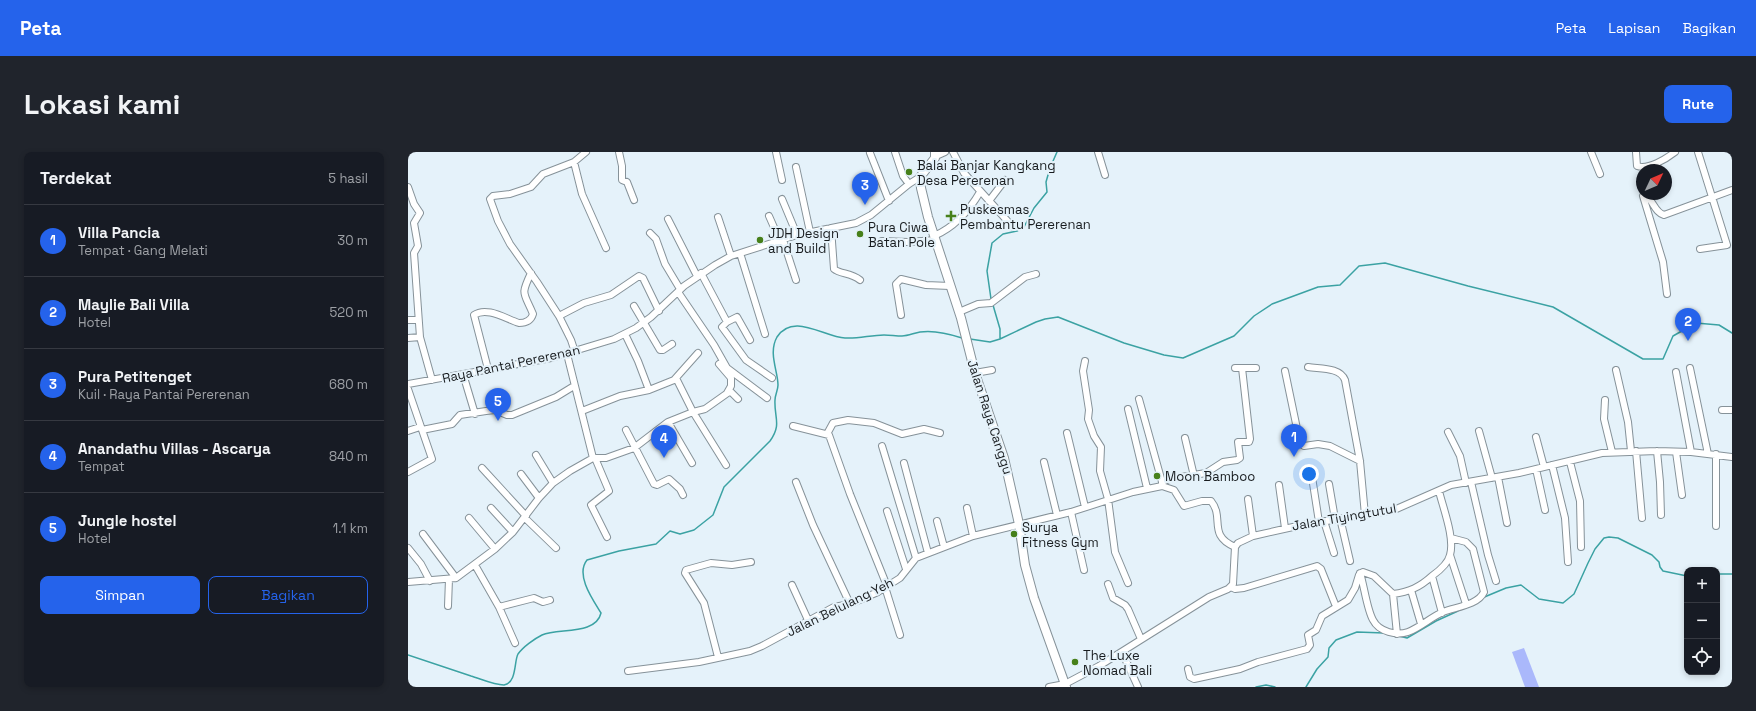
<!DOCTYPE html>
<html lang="id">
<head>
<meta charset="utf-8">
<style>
  body { margin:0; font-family:"Space Grotesk",sans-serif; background:#20242c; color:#f1f3f6 }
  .controls { position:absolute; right:12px; bottom:12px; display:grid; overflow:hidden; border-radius:8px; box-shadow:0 2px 6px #0003 }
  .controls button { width:36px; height:36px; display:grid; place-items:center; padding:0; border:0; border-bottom:1px solid #363941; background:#171b24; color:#f1f3f6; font:20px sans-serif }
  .compass { position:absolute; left:1228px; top:12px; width:36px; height:36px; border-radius:50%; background:#171b24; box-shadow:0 2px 6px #0003; rotate:46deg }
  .you { position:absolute; left:901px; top:322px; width:14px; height:14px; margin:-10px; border:3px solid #fff; border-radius:50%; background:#1a73e8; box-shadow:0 0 0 6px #1a73e833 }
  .badge { display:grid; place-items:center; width:26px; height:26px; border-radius:50%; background:#2563eb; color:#fff; font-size:13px; font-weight:700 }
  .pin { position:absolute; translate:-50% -33px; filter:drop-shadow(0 1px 2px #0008) }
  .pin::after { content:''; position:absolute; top:21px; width:14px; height:12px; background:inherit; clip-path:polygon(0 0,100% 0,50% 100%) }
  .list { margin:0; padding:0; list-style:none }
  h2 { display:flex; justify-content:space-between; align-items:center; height:52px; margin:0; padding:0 16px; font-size:17px }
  h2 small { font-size:13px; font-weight:400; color:#9ea1a6 }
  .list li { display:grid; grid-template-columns:26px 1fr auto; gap:12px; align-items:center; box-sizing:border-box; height:72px; padding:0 16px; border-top:1px solid #363941 }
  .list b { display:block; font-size:15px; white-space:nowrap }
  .list p { margin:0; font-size:13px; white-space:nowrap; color:#9ea1a6 }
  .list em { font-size:13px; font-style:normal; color:#9ea1a6 }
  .actions { display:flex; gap:8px; padding:12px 16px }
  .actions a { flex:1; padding:9px 0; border:1px solid #2563eb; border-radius:8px; text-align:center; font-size:14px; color:#2563eb }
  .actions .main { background:#2563eb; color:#fff }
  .icon { flex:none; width:22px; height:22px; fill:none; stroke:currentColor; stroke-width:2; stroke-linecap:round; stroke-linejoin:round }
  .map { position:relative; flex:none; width:1324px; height:535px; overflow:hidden; border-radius:8px }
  header { display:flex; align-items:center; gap:24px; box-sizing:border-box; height:56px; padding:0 20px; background:#2563eb; color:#fff }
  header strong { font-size:19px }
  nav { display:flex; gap:22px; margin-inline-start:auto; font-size:14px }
  .intro { display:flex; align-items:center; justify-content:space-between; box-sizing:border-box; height:96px; padding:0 24px }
  h1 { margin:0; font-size:28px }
  .button { padding:10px 18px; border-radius:8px; background:#2563eb; color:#fff; font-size:14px; font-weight:700 }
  main { display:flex; gap:24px; padding:0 24px }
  aside { flex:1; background:#171b24; border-radius:8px; box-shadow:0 2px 6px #0003 }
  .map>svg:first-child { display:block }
  .forest { fill:#aab8fb }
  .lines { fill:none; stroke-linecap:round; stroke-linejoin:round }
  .stream { stroke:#3ba2a3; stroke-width:1.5 }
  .minor-casing { stroke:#869299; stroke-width:8 }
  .major-casing { stroke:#869299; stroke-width:10 }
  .minor { stroke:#fff; stroke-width:6 }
  .major { stroke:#fff; stroke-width:8 }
  .poi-dot { fill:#47801a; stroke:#e5f2fa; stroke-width:1.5 }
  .labels { text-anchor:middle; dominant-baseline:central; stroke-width:4; stroke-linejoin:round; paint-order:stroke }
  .poi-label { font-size:13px; fill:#181c1f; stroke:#e5f2fa; text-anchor:start }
  .street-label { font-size:13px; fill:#181c1f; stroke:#e5f2fa }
</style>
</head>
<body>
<header>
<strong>Peta</strong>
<nav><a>Peta</a><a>Lapisan</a><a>Bagikan</a></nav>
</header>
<div class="intro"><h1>Lokasi kami</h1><a class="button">Rute</a></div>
<main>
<aside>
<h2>Terdekat<small>5 hasil</small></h2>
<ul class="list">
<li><span class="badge">1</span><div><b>Villa Pancia</b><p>Tempat · Gang Melati</p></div><em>30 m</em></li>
<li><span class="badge">2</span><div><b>Maylie Bali Villa</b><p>Hotel</p></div><em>520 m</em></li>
<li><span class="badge">3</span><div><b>Pura Petitenget</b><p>Kuil · Raya Pantai Pererenan</p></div><em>680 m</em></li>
<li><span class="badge">4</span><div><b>Anandathu Villas - Ascarya</b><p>Tempat</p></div><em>840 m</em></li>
<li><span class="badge">5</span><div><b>Jungle hostel</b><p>Hotel</p></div><em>1.1 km</em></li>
</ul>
<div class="actions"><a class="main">Simpan</a><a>Bagikan</a></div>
</aside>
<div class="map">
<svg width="1324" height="535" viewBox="0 0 1324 535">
  <rect width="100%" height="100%" fill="#e5f2fa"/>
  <path class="forest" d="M 1116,496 L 1131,535 L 1117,535 L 1104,500 Z"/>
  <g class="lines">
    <path class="stream" d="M 583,147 L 579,119 L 584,91 L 595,82 L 609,79 L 616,75 L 626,56 L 639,40 L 638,30 L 642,16 L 649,0
      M 585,153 L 592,177 L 592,186
      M 562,187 L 582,190 L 592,187 L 628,170 L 637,167 L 650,165 L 716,191 L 756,203 L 775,206 L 826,184 L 846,164 L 864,152 L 910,135 L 932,133 L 951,114 L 977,111 L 1060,134 L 1145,155 L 1235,207 L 1255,207 L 1265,184 L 1288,171 L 1311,173 L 1324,181
      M 1309,422 L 1324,422
      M 1074,446 L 1098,436 L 1113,433 L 1131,447 L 1155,451 L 1166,442 L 1180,411 L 1187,397 L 1196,386 L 1201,385 L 1210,386 L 1244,403 L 1251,410 L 1252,415 L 1255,419 L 1279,424
      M 991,484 L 999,486 L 1028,469 L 1050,459
      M 0,503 C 21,510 42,517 63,524 C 73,527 86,533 96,533 C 109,531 106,509 110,502 C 115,495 126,487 134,483 C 151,476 188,483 193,461 C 185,448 167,423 179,408 L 211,399 L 248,392 L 262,379 L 272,382 L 286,378 L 305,363 L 316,335 L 362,289 C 374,272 366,266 367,248 C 367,243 370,238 370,233 C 370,219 360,201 369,185 C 385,160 416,185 437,186 C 450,187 463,183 476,183 C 482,183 488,184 494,184 C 500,184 506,181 512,180 C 525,178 542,182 554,186
      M 848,535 L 858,533 L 867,535
      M 898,535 L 909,517 L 920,505 L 921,496 L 928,488 L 949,480 L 976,481"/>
    <g class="minor-casing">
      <path id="minor" d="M 211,0 L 214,14 L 214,28 L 219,30 L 226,48
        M 368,0 L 374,28
        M 487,0 L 495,24 L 501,32
        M 545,0 L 556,21 L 604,74
        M 690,0 L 697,23
        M 1183,0 L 1192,22
        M 1228,0 L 1229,14 C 1240,18 1258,7 1267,0
        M 1290,0 L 1319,93 L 1292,97
        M 462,1 L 481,49
        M 528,4 L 537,0
        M 166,10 L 174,42 L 198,96
        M 388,15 L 402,80
        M 0,35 L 6,52 L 12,61 L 6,71 L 10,94 L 6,101 L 12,185 L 24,228
        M 374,47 L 389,83
        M 581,49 L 597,28
        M 361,64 L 372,89
        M 310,65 L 323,104
        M 260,67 L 289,124
        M 423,76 L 426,117 C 432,122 443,121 452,128
        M 242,81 L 248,87 L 257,112 L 272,137
        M 526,84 C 547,75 561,59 572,40
        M 375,88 L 388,128
        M 474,89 L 500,90 L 527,88
        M 332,101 L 357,182
        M 293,121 L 319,170 L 329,165 L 342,188
        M 270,140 L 306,193 L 319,216 L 359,246
        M 1259,142 L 1255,110 L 1235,44 L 1238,44 C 1245,48 1247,61 1256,63 L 1324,38
        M 226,154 L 252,198 L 255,198 L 264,192
        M 551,160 L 570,152 L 583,151 L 617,125 L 628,122
        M 493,163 L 488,132 L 493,127 L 518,133 L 542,134
        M 151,164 L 129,130 L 102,92 L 90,69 L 82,47 L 85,44 L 102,42 L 123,35 L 135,22 L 166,10 L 178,0
        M 0,168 L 10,168
        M 319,170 L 314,175 L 338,208 L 364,226
        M 217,182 L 230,209 L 241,238
        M 0,186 L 12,185
        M 167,200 L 163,188 L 151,164 L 176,151 L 203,143 L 231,124 L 235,126 L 251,159
        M 159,202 L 185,306
        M 677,209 L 675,219 L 681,258 L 680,267 L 686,284 L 693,295 L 692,319 L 700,347 L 707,400 L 720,431
        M 311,212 L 323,226 L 323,234 L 319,241
        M 900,215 C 912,217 932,215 937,228 L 952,309 L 957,363
        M 827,216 L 848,216
        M 1282,216 L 1300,302
        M 80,217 L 66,163 C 79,154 98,167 111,171 C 118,171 123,169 125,162 C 116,140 112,144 123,121
        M 1208,218 L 1220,270 L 1223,299
        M 877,219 L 892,291 L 896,294 L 910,292 L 922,294 L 952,309
        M 1268,220 L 1283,300
        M 567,221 L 584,218
        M 55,222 L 67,262
        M 268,226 L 285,260 L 318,313
        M 0,232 L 143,206 L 206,187 L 228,176 L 243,165 L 276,134 L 307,113 L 323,104 L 389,83 L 448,71 L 463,63 L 501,32 L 512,25
        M 0,237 L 24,307 L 0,320
        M 731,247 L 754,330
        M 1197,248 L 1196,267 L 1204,300
        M 720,257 L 739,336
        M 1314,258 L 1324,258
        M 174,259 L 212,244 L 241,238 L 266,228 L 290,201
        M 260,270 L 284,311
        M 385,274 L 421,283 L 442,342 L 479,434
        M 14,278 L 44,272 L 52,263 L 78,259 L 87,258 L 99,263 L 104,263 L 148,245 L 166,234
        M 218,278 L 246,332 L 249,333 L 261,327 L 272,337 L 275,343
        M 0,279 L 12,275
        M 1071,279 L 1084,326
        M 1040,280 L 1052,304 L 1058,331
        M 659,281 L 677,355
        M 419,282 L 425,271 L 440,268 L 466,271 L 494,282 L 516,277 L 532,281
        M 1128,285 L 1136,315
        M 777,286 L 786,324
        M 474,294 L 508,406
        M 1228,299 L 1234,366
        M 1249,299 L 1252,330 L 1253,363
        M 1268,300 L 1274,343
        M 1308,302 L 1308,374
        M 128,303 L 145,331
        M 187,306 L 201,339 L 183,353 L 199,385
        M 636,310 L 649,363
        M 1162,310 L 1172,349 L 1173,395
        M 496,311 L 520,401
        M 1144,313 L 1157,366 L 1160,410
        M 74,316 L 118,364
        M 1128,317 L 1137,358
        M 900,320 L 904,325 L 911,370
        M 113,322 L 131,346
        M 1090,325 L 1099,371
        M 388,330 L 405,373 L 442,452
        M 1063,330 L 1080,403 L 1088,429
        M 921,332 L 927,367
        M 871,333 L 877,376
        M 754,334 L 754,330 L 761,327 L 798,321 L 815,310 L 829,308 L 832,306 L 830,290 L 841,290 L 842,287 L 834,216
        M 840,347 L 845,384
        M 83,356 L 105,380
        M 559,356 L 565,384
        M 479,359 L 498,417
        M 663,360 L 676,418
        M 61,366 L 87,397
        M 117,366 L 148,396
        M 932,366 L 942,409
        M 529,369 L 536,395
        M 916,369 L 926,401
        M 15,382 L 48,426
        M 0,396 L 13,412 L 22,429
        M 1042,403 L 1058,452
        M 67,413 L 91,455 L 107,491
        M 952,421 C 956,433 959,458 965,468 C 971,480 989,484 1000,480 C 1013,475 1023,465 1035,460 C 1048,455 1070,453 1076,440 L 1065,397 L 1058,390 L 1043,386
        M 1024,424 L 1034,461
        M 0,430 L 48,426 L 87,397 L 105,380 L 131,346 L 145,331 L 162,319 L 185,306 L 198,306 L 226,296 L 260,270 L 285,260 L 297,257 L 321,240 L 323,240 L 330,247
        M 700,432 L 705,446 L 717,453 L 720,457 L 733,487
        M 384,433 L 400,468
        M 477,435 L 492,483
        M 823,435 L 827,437 L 836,436 L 909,414 L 913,417 L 927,452
        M 1003,438 L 1013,472
        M 985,442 L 989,482
        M 40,454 L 41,427
        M 91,455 L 126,446 L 135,450 L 142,448
        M 714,500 L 730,535
        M 310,505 L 296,451 L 277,421 L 278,418 L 303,411 L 324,413 L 343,410
        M 780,517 L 782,525 L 786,527 L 832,517 L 850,510 L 899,497 L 902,493 L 900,483 L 908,478 L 914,464 L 940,448 L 947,436 L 951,423 L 955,420 L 966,424 L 985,442 C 1001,440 1012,435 1024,424 C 1031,419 1040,412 1042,403 C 1047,386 1035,356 1031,339
        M 220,519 L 291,510 L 342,499 L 354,494 L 426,455 L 442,452 L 470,440 L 492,426 L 508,406 L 565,384 L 663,360 L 725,340 L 754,334 L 766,338 L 776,354 L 794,349 L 803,349 C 817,366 799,383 827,395
        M 641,535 L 657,532 L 691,514 L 801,445 L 820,437 L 825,432 L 827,395 L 830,391 L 845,384 L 894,373 L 986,358 L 1043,333 L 1111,321 L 1194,301 L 1249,299 L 1283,300 L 1324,305"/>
    </g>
    <g class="major-casing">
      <path id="major" d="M 527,0 L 527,6 L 512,25 L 513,36 L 520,65 L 553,166 L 567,221 L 596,306 L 611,372 L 617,413 L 626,446 L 658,535"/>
    </g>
    <use href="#minor" class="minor"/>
    <use href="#major" class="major"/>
  </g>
  <g class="poi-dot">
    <circle cx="501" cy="20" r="4"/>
    <path d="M541 58h4v4h4v4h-4v4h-4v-4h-4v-4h4z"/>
    <circle cx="452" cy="82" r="4"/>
    <circle cx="352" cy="88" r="4"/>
    <circle cx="749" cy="324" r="4"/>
    <circle cx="606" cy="382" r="4"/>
    <circle cx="667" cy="510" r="4"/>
  </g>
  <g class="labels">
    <g class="poi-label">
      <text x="509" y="13">Balai Banjar Kangkang<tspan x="509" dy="15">Desa Pererenan</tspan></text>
      <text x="552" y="57">Puskesmas<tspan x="552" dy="15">Pembantu Pererenan</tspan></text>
      <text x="460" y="75">Pura Ciwa<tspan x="460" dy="15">Batan Pole</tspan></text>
      <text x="360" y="81">JDH Design<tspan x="360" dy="15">and Build</tspan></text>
      <text x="757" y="324">Moon Bamboo</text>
      <text x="614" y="375">Surya<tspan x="614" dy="15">Fitness Gym</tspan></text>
      <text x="675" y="503">The Luxe<tspan x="675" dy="15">Nomad Bali</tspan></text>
    </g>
    <g class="street-label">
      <text transform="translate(103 212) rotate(-12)">Raya Pantai Pererenan</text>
      <text transform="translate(582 265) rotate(72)">Jalan Raya Canggu</text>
      <text transform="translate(936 365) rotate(-10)">Jalan Tiyingtutul</text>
      <text transform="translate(432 455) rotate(-26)">Jalan Belulang Yeh</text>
    </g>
  </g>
</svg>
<div class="controls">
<button>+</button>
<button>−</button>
<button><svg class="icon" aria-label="locate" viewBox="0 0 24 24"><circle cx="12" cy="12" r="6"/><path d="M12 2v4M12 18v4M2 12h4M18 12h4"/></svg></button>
</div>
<svg class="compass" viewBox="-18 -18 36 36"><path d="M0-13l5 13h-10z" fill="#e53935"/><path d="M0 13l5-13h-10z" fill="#9ea1a6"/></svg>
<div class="you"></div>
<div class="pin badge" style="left:886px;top:305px">1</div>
<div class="pin badge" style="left:1280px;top:189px">2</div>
<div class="pin badge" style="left:457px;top:53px">3</div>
<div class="pin badge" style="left:256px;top:306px">4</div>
<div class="pin badge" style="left:90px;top:269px">5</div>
</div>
</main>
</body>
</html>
